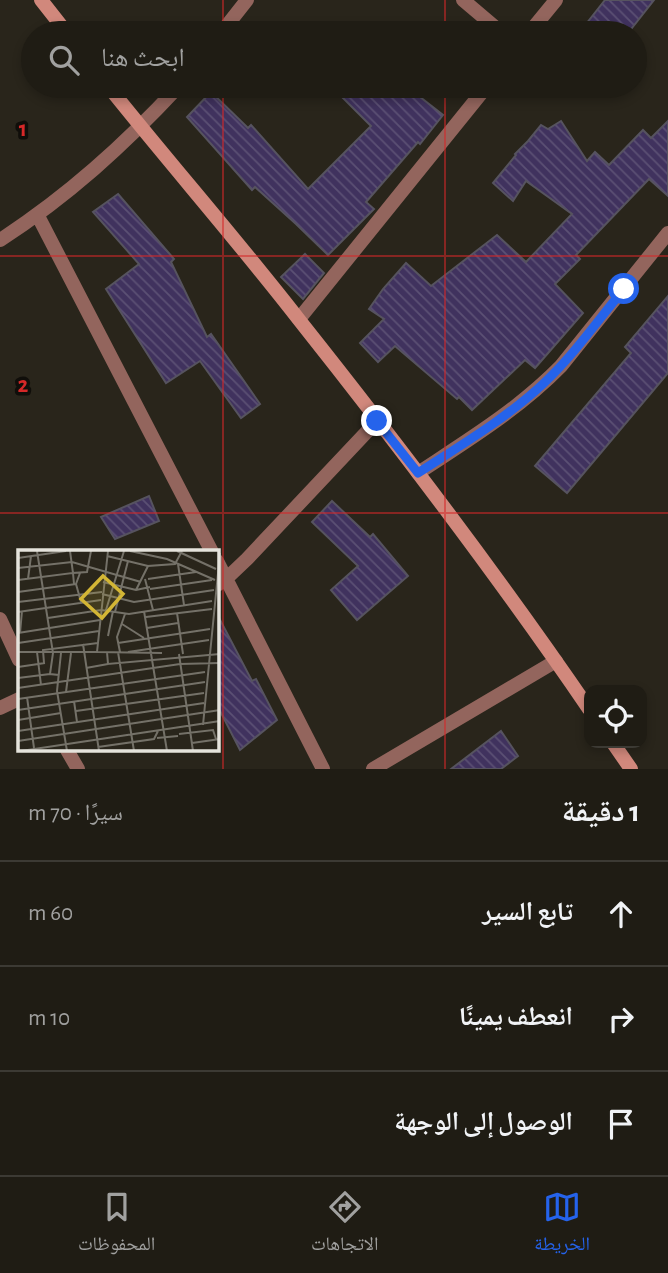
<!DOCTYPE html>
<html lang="ar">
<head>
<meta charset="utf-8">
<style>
  body { margin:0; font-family:"Alegreya Sans","Noto Naskh Arabic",sans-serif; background:#27251d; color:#f1f3f6; direction:rtl }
  .controls { position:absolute; right:21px; bottom:21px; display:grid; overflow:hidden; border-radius:14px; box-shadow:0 4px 10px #0003 }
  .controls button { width:63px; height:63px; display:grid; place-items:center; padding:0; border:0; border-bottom:2px solid #3c3a34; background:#1f1c14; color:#f1f3f6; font:35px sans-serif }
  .stop { position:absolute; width:21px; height:21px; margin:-16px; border:5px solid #2563eb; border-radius:50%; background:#fff }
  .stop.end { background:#2563eb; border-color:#fff; box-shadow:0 2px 7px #0008 }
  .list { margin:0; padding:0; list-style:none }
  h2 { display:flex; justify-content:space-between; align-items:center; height:91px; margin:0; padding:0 28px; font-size:30px }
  h2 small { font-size:23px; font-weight:400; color:#a1a1a0 }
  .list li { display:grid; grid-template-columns:46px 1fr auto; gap:21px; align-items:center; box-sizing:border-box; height:105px; padding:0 28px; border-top:2px solid #3c3a34 }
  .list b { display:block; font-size:26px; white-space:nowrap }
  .list em { font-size:23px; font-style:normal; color:#a1a1a0 }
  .icon { flex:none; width:38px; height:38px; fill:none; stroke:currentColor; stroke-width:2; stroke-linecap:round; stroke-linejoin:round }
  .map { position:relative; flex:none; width:668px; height:769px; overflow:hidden; direction:ltr }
  .search { position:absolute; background:#1f1c14; box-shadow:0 4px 10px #0003; left:21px; right:21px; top:21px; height:77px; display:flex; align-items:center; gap:18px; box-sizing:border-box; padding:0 24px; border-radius:38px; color:#a1a1a0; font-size:26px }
  .sheet { height:406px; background:#1f1c14 }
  nav { display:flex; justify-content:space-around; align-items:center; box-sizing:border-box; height:98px; border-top:2px solid #3c3a34; background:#1f1c14; font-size:19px; color:#a1a1a0 }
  nav a { display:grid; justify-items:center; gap:4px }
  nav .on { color:#2563eb }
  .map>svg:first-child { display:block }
  .building { fill:url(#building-back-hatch); stroke:#56535f; stroke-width:2 }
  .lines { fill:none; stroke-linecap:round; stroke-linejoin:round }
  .street { stroke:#93655d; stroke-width:14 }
  .secondary { stroke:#d1887c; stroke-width:14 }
  .route { stroke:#2563eb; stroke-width:9 }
  .grid { fill:none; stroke:#d62828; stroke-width:2; stroke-opacity:0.55 }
  .inset-road { fill:none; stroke:#747168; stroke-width:2 }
  .view { fill:#d3b635; fill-opacity:0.15; stroke:#d3b635; stroke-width:3.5 }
  .inset-edge { fill:none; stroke:#e5e3dc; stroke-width:3.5 }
  .grid-label { font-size:23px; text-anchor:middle; font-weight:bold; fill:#d62828; stroke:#100e0a; stroke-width:7; stroke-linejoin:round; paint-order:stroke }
</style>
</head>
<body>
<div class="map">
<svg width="668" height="769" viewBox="0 0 668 769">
  <defs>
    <pattern id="building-back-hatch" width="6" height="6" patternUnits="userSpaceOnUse" patternTransform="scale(1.75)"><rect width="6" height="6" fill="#40325e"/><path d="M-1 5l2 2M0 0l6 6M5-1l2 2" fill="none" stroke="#5b5074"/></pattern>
  </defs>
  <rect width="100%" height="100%" fill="#29251b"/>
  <path class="building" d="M 605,0 L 654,0 L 628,33 L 579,33 Z
    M 331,86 L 406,86 L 443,115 L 420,144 L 418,142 L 366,202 L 374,209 L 328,255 L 296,224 L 255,187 L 252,190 L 187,117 L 211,92 L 248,128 L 251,125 L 308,189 L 371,126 Z
    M 561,121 L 587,161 L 595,152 L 609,165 L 643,130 L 651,138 L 668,121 L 668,196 L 649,179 L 576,255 L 580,259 L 555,284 L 583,313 L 535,368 L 525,360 L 472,410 L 459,397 L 457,399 L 395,346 L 378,362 L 360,343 L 384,319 L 369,309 L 383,289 L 406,263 L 431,286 L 497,235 L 526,262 L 572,214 L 526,181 L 513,201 L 493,183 L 516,155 L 515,154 L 528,141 L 541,125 L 548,129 Z
    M 118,194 L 174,259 L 171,262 L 207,337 L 211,334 L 260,404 L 241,418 L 200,361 L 166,383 L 106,289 L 139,264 L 93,212 Z
    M 305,254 L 324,273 L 303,299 L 281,277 Z
    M 668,296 L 668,373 L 567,493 L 535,466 L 631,353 L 625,347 Z
    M 149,496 L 159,521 L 115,539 L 101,517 Z
    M 332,501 L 370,537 L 373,534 L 408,576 L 357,620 L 331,590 L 358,566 L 312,522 Z
    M 217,614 L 252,681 L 256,679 L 277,720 L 240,750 L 217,705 Z
    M 501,731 L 518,756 L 501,769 L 451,769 Z"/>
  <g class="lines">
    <path class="street" d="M 463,0 L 502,33
      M 221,33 L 247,0
      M 529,33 L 556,0
      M 38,216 L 212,552
      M 0,240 C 68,196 124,145 179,86
      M 299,319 L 487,86
      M 418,473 C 468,440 519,409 561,366 L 668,233
      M 217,561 L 323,769
      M 217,585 L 227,578 L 247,559 L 377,421
      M 0,619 L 19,660
      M 0,708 L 19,699
      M 67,750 L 78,769
      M 373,769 L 556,661"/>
    <path class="secondary" d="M 41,0 L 67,33
      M 108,86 C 171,165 238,241 300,321 C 400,447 498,576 589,709
      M 613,743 L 631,769"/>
  </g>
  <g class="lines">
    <path class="route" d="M 377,421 L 418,473 C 461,445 507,418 544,383 C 574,355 598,320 624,289"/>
  </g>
  <path class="grid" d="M 223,0 L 223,33M 445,0 L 445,33M 223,86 L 223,769M 445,86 L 445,769M 0,256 L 668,256M 0,513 L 668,513"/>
  <g transform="translate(18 550)">
    <rect width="201" height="201" fill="#29251b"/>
    <path class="inset-road" d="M 19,1 L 35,103 L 32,124 L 41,125M 112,1 L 149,9 L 197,30M 159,1 L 198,19M 89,6 L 130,16M 0,8 L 48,1M 160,14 L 166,55M 0,18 L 54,12 L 123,32M 62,23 L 58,34 L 63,52M 10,29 L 13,6M 127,29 L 135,60M 130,29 L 178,22M 0,30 L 55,23 L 52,1M 85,32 L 118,40 L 132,37M 56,34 L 55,23 L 69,22 L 73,1M 132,39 L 194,30M 118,40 L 130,16 L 157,14 L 164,1M 0,42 L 58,34M 84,44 L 116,52 L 196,40M 0,52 L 84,42M 88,60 L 106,1M 126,61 L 149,201M 0,62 L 83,50M 97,62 L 110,11M 159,63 L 165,104M 128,67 L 194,59M 30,68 L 83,60 L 111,64 L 194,51M 104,74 L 126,88M 129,78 L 160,73M 0,83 L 82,70M 2,83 L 4,61M 90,86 L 95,61M 0,93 L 81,81M 100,93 L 192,79M 65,94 L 81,201M 0,102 L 79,102 L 90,1M 19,102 L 23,135M 79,102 L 144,103M 89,102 L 90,114 L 202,104M 100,102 L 116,201M 102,102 L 99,87 L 107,64M 110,102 L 191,90M 43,103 L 39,141 L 49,201M 161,104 L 175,201M 26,113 L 25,100 L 80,93M 0,117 L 27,113M 68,118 L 90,114M 0,128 L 32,124M 0,138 L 162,114 L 202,113M 48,142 L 53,103M 9,147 L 16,198M 0,149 L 187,122M 56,151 L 59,172M 0,160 L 187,132M 58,161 L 186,143M 0,170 L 43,163M 185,175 L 202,3M 0,181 L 186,153M 161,184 L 195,180 L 198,189M 139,188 L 160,186M 0,191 L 202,160M 174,193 L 202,189M 80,197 L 136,189 L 140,181M 3,201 L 202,171"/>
    <path class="view" d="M 85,26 L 105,44 L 84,68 L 63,49 Z"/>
    <rect width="201" height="201" class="inset-edge"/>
  </g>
  <g class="grid-label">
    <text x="23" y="136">1</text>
    <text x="23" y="392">2</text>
  </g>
</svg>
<div class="controls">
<button><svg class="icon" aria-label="locate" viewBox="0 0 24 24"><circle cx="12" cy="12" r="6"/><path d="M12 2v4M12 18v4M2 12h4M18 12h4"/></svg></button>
</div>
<div class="stop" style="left:624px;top:289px"></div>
<div class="stop end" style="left:377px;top:421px"></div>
<div class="search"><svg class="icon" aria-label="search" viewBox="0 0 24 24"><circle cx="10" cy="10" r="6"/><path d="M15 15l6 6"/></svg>ابحث هنا</div>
</div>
<section class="sheet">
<h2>1 دقيقة<small>سيرًا · 70 m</small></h2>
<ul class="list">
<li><svg class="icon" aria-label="ahead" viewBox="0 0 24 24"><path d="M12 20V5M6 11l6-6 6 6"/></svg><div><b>تابع السير</b></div><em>60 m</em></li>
<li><svg class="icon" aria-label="right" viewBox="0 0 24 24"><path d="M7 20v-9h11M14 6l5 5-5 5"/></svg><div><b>انعطف يمينًا</b></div><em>10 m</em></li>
<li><svg class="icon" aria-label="arrive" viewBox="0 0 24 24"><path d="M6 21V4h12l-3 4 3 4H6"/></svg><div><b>الوصول إلى الوجهة</b></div></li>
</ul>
</section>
<nav>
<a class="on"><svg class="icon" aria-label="map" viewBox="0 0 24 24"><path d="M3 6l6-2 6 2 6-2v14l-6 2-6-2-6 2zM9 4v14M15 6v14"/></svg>الخريطة</a>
<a><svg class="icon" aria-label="directions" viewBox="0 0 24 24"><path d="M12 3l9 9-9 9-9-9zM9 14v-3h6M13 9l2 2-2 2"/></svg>الاتجاهات</a>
<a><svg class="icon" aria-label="saved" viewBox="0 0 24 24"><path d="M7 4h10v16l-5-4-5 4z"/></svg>المحفوظات</a>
</nav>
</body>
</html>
